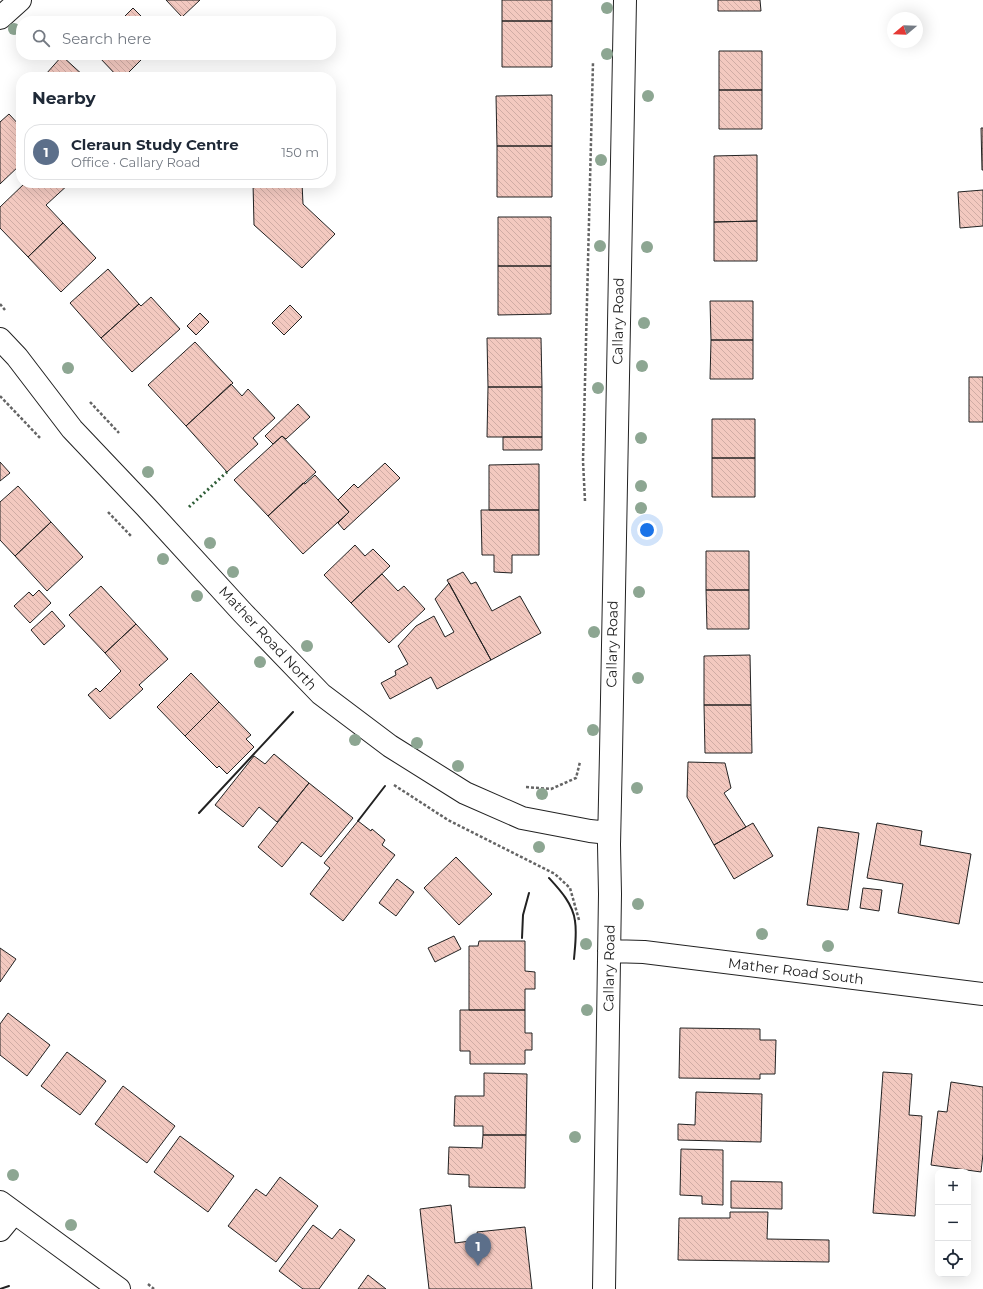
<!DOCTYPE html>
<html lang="en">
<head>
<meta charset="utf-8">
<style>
  body { margin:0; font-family:Montserrat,sans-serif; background:#f2f2f3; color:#1f2937 }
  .controls { position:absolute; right:12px; bottom:12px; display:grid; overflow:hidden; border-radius:8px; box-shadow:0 4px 16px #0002 }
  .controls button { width:36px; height:36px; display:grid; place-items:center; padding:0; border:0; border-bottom:1px solid #e0e1e3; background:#fff; color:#1f2937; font:20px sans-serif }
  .compass { position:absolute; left:887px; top:12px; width:36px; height:36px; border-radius:50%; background:#fff; box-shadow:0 4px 16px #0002; rotate:251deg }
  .you { position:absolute; left:647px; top:530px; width:14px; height:14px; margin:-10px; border:3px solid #fff; border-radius:50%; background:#1a73e8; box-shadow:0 0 0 6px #1a73e833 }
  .badge { display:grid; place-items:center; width:26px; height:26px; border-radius:50%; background:#0b8043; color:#fff; font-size:13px; font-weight:700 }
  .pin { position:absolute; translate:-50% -33px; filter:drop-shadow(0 1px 2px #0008) }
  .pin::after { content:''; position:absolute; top:21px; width:14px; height:12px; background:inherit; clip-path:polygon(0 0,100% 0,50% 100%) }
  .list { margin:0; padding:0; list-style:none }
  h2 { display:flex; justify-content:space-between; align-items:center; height:52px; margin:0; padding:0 16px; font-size:17px }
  h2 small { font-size:13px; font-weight:400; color:#747a83 }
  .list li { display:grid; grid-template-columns:26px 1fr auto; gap:12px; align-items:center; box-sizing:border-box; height:56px; margin:0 8px 8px; padding:0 8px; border:1px solid #e0e1e3; border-radius:16px }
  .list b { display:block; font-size:15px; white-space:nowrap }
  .list p { margin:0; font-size:13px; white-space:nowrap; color:#747a83 }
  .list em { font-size:13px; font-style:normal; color:#747a83 }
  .icon { flex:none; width:22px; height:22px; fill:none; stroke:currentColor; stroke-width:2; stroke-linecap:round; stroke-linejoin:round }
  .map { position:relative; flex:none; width:983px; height:1289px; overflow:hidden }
  .search { position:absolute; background:#fff; box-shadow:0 4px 16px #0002; left:16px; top:16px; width:320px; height:44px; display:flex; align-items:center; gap:10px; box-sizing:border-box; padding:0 14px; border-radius:16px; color:#747a83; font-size:15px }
  .panel { position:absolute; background:#fff; box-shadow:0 4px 16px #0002; left:16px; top:72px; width:320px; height:116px; border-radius:16px }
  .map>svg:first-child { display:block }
  .building { fill:url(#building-back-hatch); stroke:#222 }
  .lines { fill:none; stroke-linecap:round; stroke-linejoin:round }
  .street-casing { stroke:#222; stroke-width:24 }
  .secondary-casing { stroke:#222; stroke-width:24 }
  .path { stroke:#646464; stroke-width:2.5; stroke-dasharray:3 2; stroke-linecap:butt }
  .street { stroke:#fff; stroke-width:22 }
  .secondary { stroke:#fff; stroke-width:22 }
  .hedge { stroke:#2f5e38; stroke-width:3; stroke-dasharray:2 3; stroke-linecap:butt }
  .wall { stroke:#222; stroke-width:2 }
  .tree { fill:#8da692 }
  .labels { text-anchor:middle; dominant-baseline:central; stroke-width:3; stroke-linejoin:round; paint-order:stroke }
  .street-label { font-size:14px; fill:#222; stroke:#fff }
</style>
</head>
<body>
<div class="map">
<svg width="983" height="1289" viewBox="0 0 983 1289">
  <defs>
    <pattern id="building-back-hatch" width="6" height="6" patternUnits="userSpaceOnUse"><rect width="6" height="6" fill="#f3c9c0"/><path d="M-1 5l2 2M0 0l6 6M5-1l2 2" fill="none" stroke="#d0aca5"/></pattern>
  </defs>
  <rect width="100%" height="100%" fill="#fff"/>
  <path class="building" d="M 166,0 L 200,0 L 182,17 Z
    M 502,0 L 552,0 L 552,21 L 502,21 Z
    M 718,0 L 760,0 L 761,11 L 718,11 Z
    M 133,8 L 146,21 L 120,21 Z
    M 502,21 L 552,21 L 552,67 L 502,67 Z
    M 719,51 L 762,51 L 762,90 L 719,90 Z
    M 100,55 L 146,55 L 124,77 L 118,77 L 99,57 Z
    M 62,56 L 85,77 L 49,77 L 46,74 Z
    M 719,90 L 762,90 L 762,129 L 719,129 Z
    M 552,95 L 552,146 L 497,146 L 496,96 Z
    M 9,114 L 21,127 L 21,164 L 0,184 L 0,122 Z
    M 981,128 L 983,128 L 983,170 L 982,170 Z
    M 497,146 L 552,146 L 552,197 L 497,197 Z
    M 757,155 L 757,221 L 714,222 L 714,156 Z
    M 25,183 L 70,183 L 46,205 L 63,223 L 28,257 L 0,228 L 0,207 Z
    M 253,183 L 302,183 L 303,204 L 335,234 L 302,268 L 254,225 Z
    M 983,190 L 983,226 L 960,228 L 958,192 Z
    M 498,217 L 551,217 L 551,266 L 498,266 Z
    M 757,221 L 757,261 L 714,261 L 714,222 Z
    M 63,223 L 96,258 L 61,292 L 28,257 Z
    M 498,266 L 551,266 L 551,314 L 498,315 Z
    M 108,269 L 139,304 L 101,338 L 70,303 Z
    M 151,297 L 180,329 L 132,372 L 101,338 L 139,304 L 141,306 Z
    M 710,301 L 753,301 L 753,340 L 711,340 Z
    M 290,305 L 302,317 L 284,335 L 272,323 Z
    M 200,313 L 209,322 L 196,335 L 187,326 Z
    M 487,338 L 541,338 L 542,387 L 488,387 Z
    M 711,340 L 753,340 L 753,379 L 710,379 Z
    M 195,342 L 233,383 L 186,426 L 148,385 Z
    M 969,377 L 983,377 L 983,422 L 969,422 Z
    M 231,384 L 242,396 L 248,389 L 275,418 L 253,438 L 258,444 L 227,472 L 186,426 Z
    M 488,387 L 542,387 L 542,437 L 487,437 Z
    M 298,404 L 310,417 L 286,439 L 282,436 L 273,444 L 265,436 Z
    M 712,419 L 755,419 L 755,458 L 712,458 Z
    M 282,436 L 316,472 L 268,516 L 234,480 Z
    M 503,437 L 542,437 L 542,450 L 503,450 Z
    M 712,458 L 755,458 L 755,497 L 712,497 Z
    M 0,462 L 10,473 L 0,481 Z
    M 385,463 L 400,478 L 344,530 L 338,523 L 349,512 L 338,500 L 354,484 L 358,488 Z
    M 539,464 L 539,510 L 489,510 L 489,465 Z
    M 315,475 L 349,512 L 303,554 L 268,516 L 303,483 L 305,484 Z
    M 18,486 L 51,522 L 15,556 L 0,540 L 0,502 Z
    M 481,510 L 539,510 L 539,555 L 512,555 L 512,573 L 494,572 L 494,555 L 482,555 Z
    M 51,522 L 83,557 L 47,591 L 15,556 Z
    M 355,545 L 365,556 L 373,549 L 390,566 L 351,603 L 324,575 Z
    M 706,551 L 749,551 L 749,590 L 706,590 Z
    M 463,572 L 471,584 L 476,582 L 492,611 L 520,596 L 541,633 L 491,660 L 447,580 Z
    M 382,574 L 398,591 L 404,586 L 425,609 L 389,643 L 351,603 Z
    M 449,583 L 491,660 L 437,689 L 431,677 L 390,699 L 381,683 L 396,675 L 395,671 L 408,664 L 398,646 L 416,626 L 434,616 L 445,637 L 454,632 L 435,599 Z
    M 101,586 L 136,624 L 105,653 L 69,615 Z
    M 39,590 L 51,603 L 30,623 L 14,606 L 29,592 L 33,596 Z
    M 706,590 L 749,590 L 749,629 L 707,629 Z
    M 52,611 L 65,626 L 44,645 L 31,630 Z
    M 136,624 L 168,659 L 139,685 L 143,689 L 110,719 L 88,695 L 96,688 L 100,692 L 121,671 L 105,653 Z
    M 750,655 L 751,705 L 704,705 L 704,656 Z
    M 191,673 L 219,702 L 185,736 L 157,707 Z
    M 219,702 L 251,735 L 246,739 L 254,747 L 227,774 L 219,766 L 217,768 L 185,736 Z
    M 704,705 L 751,705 L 752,753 L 705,753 Z
    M 274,754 L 309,783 L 277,822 L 259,807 L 243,827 L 215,805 L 254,756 L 265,764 Z
    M 688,762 L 725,763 L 731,788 L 724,793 L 746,827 L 714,845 L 687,797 Z
    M 309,783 L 353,818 L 321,857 L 302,842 L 282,867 L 258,847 Z
    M 358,821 L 371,831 L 372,829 L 385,840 L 382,845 L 395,855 L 343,921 L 310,894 L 330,868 L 324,863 Z
    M 753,823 L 773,856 L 734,879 L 714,845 Z
    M 877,823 L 922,831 L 920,845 L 971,854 L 959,924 L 898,913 L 903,884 L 867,878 Z
    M 818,827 L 859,833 L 848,910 L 807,905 Z
    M 456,857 L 492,894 L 459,925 L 424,888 Z
    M 397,879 L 414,892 L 396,916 L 379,903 Z
    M 863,888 L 882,890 L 879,911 L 860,908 Z
    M 454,936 L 461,949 L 435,962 L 428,948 Z
    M 479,941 L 525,941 L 525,971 L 535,972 L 535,989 L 525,989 L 525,1010 L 469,1010 L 469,946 L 478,946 Z
    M 0,948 L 16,959 L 0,982 Z
    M 460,1010 L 525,1010 L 525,1033 L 532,1033 L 532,1050 L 525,1050 L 525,1064 L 470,1064 L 470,1051 L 460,1051 Z
    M 8,1013 L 50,1045 L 27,1076 L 0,1055 L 0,1024 Z
    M 680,1028 L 760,1029 L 760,1040 L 776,1040 L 775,1074 L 760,1074 L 760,1079 L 679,1078 Z
    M 67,1052 L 106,1081 L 80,1115 L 41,1086 Z
    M 883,1072 L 912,1074 L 909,1115 L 922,1116 L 915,1216 L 873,1213 Z
    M 484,1073 L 527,1074 L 526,1135 L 483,1135 L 483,1126 L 454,1126 L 455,1096 L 484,1096 Z
    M 951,1082 L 983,1087 L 983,1154 L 981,1172 L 931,1165 L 938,1111 L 947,1112 Z
    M 123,1086 L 175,1126 L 147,1163 L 95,1124 Z
    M 696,1092 L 762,1094 L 761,1142 L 678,1140 L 678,1124 L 695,1125 Z
    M 483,1135 L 526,1135 L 525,1188 L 469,1187 L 469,1175 L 448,1174 L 449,1147 L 482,1148 Z
    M 180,1136 L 234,1176 L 208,1212 L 154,1172 Z
    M 681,1149 L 723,1150 L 723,1205 L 702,1204 L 702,1196 L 680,1195 Z
    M 280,1177 L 318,1206 L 276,1262 L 228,1226 L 256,1189 L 266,1196 Z
    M 731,1181 L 782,1182 L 782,1209 L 731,1208 Z
    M 451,1205 L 455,1243 L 478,1240 L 477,1232 L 525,1227 L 532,1289 L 429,1289 L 420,1209 Z
    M 730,1212 L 768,1212 L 767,1239 L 829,1240 L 829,1262 L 678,1260 L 679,1218 L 730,1218 Z
    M 313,1225 L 332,1239 L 340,1229 L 355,1240 L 319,1289 L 303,1289 L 279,1271 Z
    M 368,1275 L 386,1289 L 358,1289 Z"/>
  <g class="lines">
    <g class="street-casing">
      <path id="street" d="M 0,18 L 20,0
        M 0,339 L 17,357 L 72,429 L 146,507 L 242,612 L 321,694 L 390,746 L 465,793 L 522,818 L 590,831 L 609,833
        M 609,951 L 644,952 L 983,994
        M 0,1230 L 14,1213
        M 604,1289 L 610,894 L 609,845 L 611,753 L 625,0"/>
    </g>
    <g class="secondary-casing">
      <path id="secondary" d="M 0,1202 L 119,1289"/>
    </g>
    <path class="path" d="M 0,304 L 5,310
      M 0,396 L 41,439
      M 90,402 L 119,433
      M 585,501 L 583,461 L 593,62
      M 108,512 L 131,536
      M 394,785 L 448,820 L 555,874 L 570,888 L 579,920
      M 526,787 L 551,789 L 576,778 L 580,762
      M 148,1284 L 154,1289"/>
    <use href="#street" class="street"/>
    <use href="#secondary" class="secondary"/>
    <path class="hedge" d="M 189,507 L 227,472"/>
    <path class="wall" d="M 199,813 L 293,712
      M 358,821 L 385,786
      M 549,878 C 560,890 573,904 575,921 C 577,933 575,947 574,959
      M 522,938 L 523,915 L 529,893
      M 0,1289 L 9,1286"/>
  </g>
  <g class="tree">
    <circle cx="607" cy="8" r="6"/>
    <circle cx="14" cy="29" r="6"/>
    <circle cx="607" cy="54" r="6"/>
    <circle cx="648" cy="96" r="6"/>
    <circle cx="601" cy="160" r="6"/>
    <circle cx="600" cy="246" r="6"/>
    <circle cx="647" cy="247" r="6"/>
    <circle cx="644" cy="323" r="6"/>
    <circle cx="642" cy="366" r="6"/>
    <circle cx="68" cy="368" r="6"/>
    <circle cx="598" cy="388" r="6"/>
    <circle cx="641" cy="438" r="6"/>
    <circle cx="148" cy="472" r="6"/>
    <circle cx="641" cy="486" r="6"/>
    <circle cx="641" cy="508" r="6"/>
    <circle cx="210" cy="543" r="6"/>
    <circle cx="163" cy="559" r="6"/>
    <circle cx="233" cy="572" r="6"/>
    <circle cx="639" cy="592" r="6"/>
    <circle cx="197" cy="596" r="6"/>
    <circle cx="594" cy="632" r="6"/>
    <circle cx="307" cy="646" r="6"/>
    <circle cx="260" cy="662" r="6"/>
    <circle cx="638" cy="678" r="6"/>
    <circle cx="593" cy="730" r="6"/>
    <circle cx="355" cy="740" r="6"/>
    <circle cx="417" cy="743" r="6"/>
    <circle cx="458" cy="766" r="6"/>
    <circle cx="637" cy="788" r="6"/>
    <circle cx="542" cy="794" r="6"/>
    <circle cx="539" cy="847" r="6"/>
    <circle cx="638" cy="904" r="6"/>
    <circle cx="762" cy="934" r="6"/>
    <circle cx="586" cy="944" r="6"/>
    <circle cx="828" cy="946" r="6"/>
    <circle cx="587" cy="1010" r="6"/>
    <circle cx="575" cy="1137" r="6"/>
    <circle cx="13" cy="1175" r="6"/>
    <circle cx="71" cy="1225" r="6"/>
  </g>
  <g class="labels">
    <g class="street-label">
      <text transform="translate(618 321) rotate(-89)">Callary Road</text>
      <text transform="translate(268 638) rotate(47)">Mather Road North</text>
      <text transform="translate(612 644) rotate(-89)">Callary Road</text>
      <text transform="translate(609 968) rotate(-89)">Callary Road</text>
      <text transform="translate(796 971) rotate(7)">Mather Road South</text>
    </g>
  </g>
</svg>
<div class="controls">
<button>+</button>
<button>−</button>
<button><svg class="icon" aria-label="locate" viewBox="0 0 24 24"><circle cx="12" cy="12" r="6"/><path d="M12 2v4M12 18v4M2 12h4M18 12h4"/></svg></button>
</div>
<svg class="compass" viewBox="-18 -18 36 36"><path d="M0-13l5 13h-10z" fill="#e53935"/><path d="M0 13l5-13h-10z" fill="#747a83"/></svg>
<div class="you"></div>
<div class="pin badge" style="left:478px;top:1266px;background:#5c6f8a">1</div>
<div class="search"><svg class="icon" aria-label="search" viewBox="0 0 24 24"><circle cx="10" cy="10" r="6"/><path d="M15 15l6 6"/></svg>Search here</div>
<section class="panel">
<h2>Nearby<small></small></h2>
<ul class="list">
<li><span class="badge" style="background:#5c6f8a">1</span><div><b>Cleraun Study Centre</b><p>Office · Callary Road</p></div><em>150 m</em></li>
</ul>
</section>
</div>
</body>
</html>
